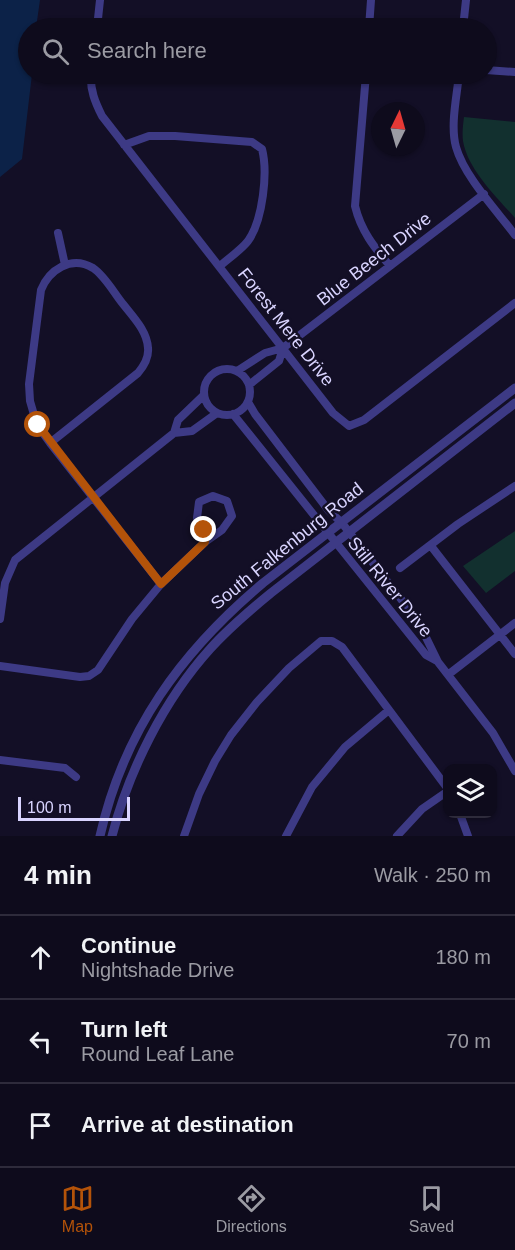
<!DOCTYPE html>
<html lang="en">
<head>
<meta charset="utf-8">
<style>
  body { margin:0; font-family:Helvetica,sans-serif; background:#171425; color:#f1f3f6 }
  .controls { position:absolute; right:18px; bottom:18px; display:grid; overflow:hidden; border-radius:12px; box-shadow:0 2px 4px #0004 }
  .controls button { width:54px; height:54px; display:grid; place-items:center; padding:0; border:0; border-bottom:2px solid #2e2b3b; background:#0e0b1c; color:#f1f3f6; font:30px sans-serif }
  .compass { position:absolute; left:371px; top:102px; width:54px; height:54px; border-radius:50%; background:#0e0b1c; box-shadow:0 2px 4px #0004; rotate:5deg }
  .scale { position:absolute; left:18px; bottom:15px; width:112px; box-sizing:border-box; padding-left:6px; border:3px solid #d9d4ff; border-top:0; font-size:16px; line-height:21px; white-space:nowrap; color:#d9d4ff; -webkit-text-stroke:4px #130f26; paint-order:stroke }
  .stop { position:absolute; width:18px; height:18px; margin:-14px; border:4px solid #b45309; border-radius:50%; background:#fff }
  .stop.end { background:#b45309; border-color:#fff; box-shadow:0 2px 6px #0008 }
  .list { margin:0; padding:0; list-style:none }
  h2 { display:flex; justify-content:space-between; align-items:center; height:78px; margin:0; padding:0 24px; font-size:26px }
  h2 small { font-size:20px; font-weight:400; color:#9b9ba3 }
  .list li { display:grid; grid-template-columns:39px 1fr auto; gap:18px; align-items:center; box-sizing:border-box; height:84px; padding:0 24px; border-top:2px solid #2e2b3b }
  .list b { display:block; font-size:22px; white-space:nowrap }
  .list p { margin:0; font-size:20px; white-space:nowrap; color:#9b9ba3 }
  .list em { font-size:20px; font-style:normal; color:#9b9ba3 }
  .icon { flex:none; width:33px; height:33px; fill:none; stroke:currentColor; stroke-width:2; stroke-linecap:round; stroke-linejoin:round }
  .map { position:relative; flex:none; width:515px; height:836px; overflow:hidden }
  .search { position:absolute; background:#0e0b1c; box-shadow:0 2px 4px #0004; left:18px; right:18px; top:18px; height:66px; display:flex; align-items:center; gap:15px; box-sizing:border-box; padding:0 21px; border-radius:33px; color:#9b9ba3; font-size:22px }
  .sheet { height:330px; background:#0e0b1c }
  nav { display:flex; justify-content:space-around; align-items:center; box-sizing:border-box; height:84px; border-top:2px solid #2e2b3b; background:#0e0b1c; font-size:16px; color:#9b9ba3 }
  nav a { display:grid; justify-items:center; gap:3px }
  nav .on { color:#b45309 }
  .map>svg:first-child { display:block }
  .green { fill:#12302f }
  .water { fill:#0c2248 }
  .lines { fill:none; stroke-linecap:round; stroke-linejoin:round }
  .minor { stroke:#3d3a85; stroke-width:8 }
  .tertiary { stroke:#3d3a85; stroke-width:9 }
  .route { stroke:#b45309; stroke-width:8 }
  .labels { text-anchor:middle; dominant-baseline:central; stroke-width:5; stroke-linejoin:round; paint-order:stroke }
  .street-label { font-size:18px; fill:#d9d4ff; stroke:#130f26 }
</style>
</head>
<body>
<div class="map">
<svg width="515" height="836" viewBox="0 0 515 836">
  <rect width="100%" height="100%" fill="#130f26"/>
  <path class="green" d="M 464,117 L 515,122 L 515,218 C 496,196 468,170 463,141 C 462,133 463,125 464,117 Z
    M 515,531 L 515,571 L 486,593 L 463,566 Z"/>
  <path class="water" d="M 0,0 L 40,0 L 36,28 L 28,28 L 28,74 L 32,74 L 22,159 L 0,177 Z"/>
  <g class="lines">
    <path class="minor" d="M 97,28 L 100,0
      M 369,28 L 371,0
      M 463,28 L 466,0
      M 486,70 L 515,72
      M 91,74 C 90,90 95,102 102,116 L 333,413 L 349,426 L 364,420 L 515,303
      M 366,74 L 355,206 C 361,231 374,247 390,266
      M 459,74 C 457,96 450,125 456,147 C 464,176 497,211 515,235
      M 124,145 L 149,136 L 175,136 L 252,142 L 262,149 C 268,172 263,220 248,241 C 241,250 229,258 220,266
      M 58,233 L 65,265
      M204 392a23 23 0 1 1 46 0a23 23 0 1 1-46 0Z
      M 237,371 L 265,353 L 283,348 L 484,194
      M 249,385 L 279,361 L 283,348
      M 248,402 L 255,414 L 329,511 L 342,523 L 418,621 L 438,662 L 493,733 L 515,771
      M 233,414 L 426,655 L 437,661
      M 174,433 L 192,431 L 217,413
      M 50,443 L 138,373 C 144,366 149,358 148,348 C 147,331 134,318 123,304 C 114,293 105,276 93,268 C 71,255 49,270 41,290 L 29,384 L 30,401 L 37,425 L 50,443 L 161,584
      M 431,546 L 515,654
      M 400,568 L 458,524 L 515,486
      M 0,619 L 5,583 L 15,560 L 174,433 L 178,420 L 204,395
      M 0,666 L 80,677 L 89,676 L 98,670 L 132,619 L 161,584 L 205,542 L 222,530 L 232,516 L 227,501 L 213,496 L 199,502 L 197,518 L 205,530 L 205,542
      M 449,674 L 515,623
      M 0,760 L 65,768 L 76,777
      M 460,814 L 468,836
      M 184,836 L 199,794 L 215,761 L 231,735 L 257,702 L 289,668 L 321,641 L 332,641 L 342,647 L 448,789
      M 286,836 L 312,787 L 345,747 L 389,710
      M 397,836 L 422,809 L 448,791"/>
    <path class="tertiary" d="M 100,836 C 124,730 181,652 263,583 L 515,388
      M 112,836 C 129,770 164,700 210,649 C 228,629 249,611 271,593 L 515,403"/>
  </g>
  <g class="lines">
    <path class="route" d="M 38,425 L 161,584 L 205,542 L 204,530"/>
  </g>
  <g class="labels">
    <g class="street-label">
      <text transform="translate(374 259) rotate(-38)">Blue Beech Drive</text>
      <text transform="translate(286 327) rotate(52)">Forest Mere Drive</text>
      <text transform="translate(287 546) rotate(-39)">South Falkenburg Road</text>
      <text transform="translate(390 587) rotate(51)">Still River Drive</text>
    </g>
  </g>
</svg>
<div class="controls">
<button><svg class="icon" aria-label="layers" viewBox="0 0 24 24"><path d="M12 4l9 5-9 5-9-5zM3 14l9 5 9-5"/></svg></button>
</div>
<svg class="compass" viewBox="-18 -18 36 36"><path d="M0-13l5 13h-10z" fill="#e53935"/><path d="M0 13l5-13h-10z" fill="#9b9ba3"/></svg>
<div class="scale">100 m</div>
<div class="stop" style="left:38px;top:425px"></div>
<div class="stop end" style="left:204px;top:530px"></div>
<div class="search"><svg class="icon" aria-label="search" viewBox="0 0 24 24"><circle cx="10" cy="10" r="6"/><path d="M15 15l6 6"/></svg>Search here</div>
</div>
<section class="sheet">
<h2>4 min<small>Walk · 250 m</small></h2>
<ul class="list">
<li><svg class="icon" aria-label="ahead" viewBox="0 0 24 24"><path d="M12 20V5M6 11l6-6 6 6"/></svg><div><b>Continue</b><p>Nightshade Drive</p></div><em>180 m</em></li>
<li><svg class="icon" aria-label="left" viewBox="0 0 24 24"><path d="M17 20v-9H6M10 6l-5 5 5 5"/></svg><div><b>Turn left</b><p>Round Leaf Lane</p></div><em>70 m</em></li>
<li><svg class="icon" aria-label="arrive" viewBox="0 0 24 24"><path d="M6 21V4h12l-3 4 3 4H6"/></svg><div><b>Arrive at destination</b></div></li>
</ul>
</section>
<nav>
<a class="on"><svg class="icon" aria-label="map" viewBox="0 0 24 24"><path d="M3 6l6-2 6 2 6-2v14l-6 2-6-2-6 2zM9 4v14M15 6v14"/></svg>Map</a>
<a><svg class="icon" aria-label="directions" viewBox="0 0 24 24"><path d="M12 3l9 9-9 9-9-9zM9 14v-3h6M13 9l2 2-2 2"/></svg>Directions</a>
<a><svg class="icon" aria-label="saved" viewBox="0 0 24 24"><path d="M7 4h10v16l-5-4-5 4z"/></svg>Saved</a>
</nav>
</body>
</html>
